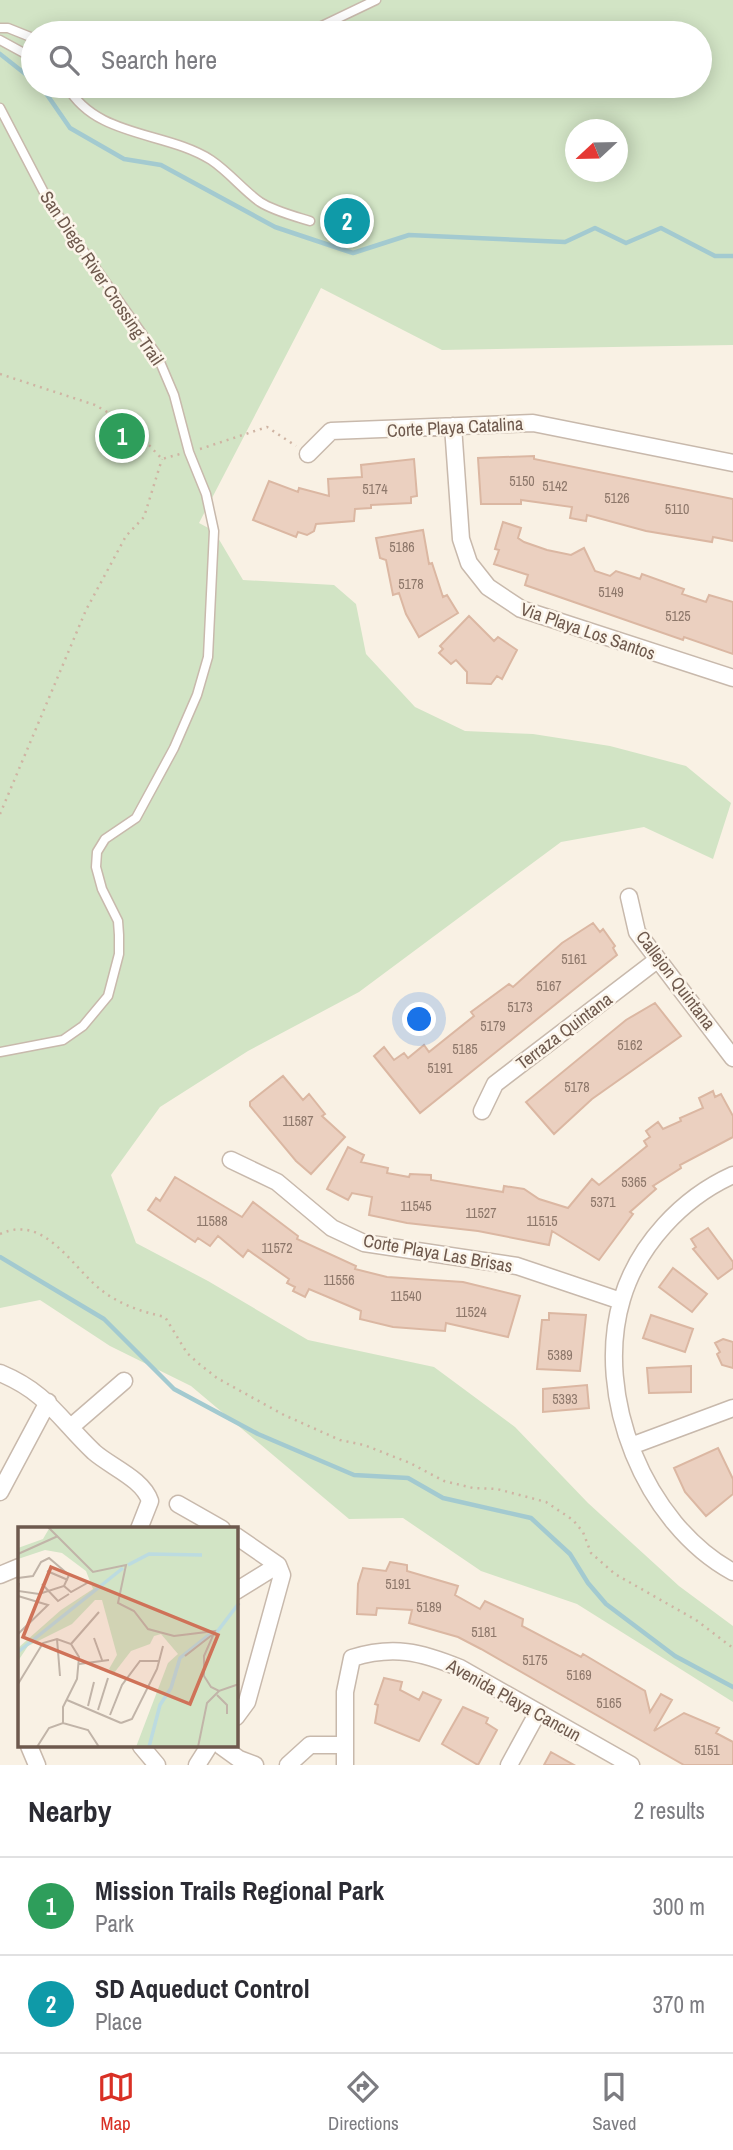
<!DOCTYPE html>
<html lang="en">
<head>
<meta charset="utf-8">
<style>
  body { margin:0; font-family:"Archivo Narrow",sans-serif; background:#f2f2f3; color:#2b2b33 }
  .compass { position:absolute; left:565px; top:119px; width:63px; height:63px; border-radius:50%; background:#fff; box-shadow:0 4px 18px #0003; rotate:248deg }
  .you { position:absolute; left:420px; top:1020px; width:24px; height:24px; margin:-18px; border:5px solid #fff; border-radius:50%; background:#1a73e8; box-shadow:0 0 0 10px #1a73e833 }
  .badge { display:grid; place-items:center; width:46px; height:46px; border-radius:50%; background:#d93025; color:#fff; font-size:23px; font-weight:700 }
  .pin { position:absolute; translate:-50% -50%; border:4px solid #fff; box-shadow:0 2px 7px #0006 }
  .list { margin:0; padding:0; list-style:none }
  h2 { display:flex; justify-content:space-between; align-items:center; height:91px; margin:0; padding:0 28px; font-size:30px }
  h2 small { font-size:23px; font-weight:400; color:#7c7c81 }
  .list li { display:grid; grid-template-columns:46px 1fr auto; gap:21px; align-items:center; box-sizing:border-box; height:98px; padding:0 28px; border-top:2px solid #e1e1e2 }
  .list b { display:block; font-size:26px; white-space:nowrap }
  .list p { margin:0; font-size:23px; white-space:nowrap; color:#7c7c81 }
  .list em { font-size:23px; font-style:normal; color:#7c7c81 }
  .icon { flex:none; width:38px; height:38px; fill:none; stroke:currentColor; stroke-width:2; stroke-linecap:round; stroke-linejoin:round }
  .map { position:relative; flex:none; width:733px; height:1765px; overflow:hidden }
  .search { position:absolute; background:#fff; box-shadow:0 4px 18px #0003; left:21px; right:21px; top:21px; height:77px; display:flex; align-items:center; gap:18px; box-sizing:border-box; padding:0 24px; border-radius:38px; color:#7c7c81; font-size:26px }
  .sheet { height:287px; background:#fff }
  nav { display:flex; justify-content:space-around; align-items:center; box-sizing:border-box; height:98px; border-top:2px solid #e1e1e2; background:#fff; font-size:19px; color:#7c7c81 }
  nav a { display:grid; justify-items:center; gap:4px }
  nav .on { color:#d93025 }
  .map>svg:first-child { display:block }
  .green { fill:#d2e4c5; fill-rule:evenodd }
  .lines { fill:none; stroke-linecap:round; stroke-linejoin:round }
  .stream { stroke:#a3cad0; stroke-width:4.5 }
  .building { fill:#ebd0c0; stroke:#dbb7a2; stroke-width:2 }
  .lane-casing { stroke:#c8b9ac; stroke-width:11 }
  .street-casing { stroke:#c8b9ac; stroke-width:19 }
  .path { stroke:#cfb4a3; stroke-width:2.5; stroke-dasharray:2 5; stroke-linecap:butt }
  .lane { stroke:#fff; stroke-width:8 }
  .street { stroke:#fff; stroke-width:16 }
  .labels { text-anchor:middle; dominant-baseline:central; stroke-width:5; stroke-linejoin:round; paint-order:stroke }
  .number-label { font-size:14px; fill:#8d776a }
  .street-label { font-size:18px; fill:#6e594d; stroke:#fcf5ea }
  .inset-river { fill:none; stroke:#bcdbe0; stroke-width:3.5 }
  .inset-road { fill:none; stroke:#c1b4a8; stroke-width:2 }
  .view { fill:#cf7258; fill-opacity:0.15; stroke:#cf7258; stroke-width:3.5 }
  .inset-edge { fill:none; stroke:#6e594d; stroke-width:3.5 }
</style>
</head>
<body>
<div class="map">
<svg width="733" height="1765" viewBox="0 0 733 1765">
  <rect width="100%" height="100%" fill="#f9f1e4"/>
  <path class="green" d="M 0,0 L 733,0 L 733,345 L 442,350 L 321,288 L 199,523 L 214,531 L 243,580 L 334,585 L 356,604 L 366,654 L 415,707 L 465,731 L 533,734 L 610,746 L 686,766 L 731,803 L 713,859 L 644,827 L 561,842 L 359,992 L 248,1051 L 160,1107 L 111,1175 L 136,1243 L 208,1281 L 308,1340 L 434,1367 L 515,1427 L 588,1503 L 679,1586 L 733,1626 L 733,1702 L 577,1604 L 481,1571 L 403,1518 L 349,1519 L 191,1386 L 110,1346 L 40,1300 L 0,1308 ZM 33,33 L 700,33 L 700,86 L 33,86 ZM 576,130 L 618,130 L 618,172 L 576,172 Z"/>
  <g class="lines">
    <path class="stream" d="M 0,54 L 33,80
      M 41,86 L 70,128 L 124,159 L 161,165 L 275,227 L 353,253 L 409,235 L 565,242 L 595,228 L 626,243 L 661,228 L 715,256 L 733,256
      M 0,1257 L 104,1319 L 174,1389 L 258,1434 L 354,1475 L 408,1478 L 443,1498 L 531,1518 L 570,1554 L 588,1583 L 606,1604 L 675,1656 L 733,1687"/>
  </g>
  <path class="building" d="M 534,456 L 534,459 L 733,499 L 733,541 L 713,537 L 712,542 L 646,531 L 587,515 L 586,521 L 570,518 L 572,507 L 521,500 L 521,504 L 481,504 L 478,458 Z
    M 414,459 L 417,496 L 411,497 L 411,503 L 371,505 L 371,508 L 355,509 L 354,521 L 316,524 L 314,531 L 307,535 L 298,532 L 296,537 L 253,520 L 269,481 L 298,492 L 299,488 L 329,496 L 328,479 L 362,477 L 361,465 Z
    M 503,522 L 521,528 L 518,538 L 524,542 L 547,550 L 571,555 L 584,548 L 595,571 L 610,576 L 616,571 L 640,579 L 642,574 L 684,589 L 682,594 L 706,602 L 709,595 L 733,602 L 733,654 L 684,637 L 683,640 L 525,585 L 528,575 L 494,564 L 499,550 L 495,549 Z
    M 423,530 L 429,564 L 432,563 L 443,597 L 447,595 L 458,613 L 419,637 L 406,614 L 399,593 L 393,595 L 386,560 L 380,558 L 376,538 Z
    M 469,616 L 494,641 L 498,637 L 517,650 L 502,679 L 497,676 L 491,684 L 467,683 L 467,672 L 456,660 L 451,664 L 439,653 L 443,649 L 440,646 Z
    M 593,923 L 600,932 L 603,929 L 615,946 L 613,948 L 617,955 L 420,1113 L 374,1056 L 384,1047 L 394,1060 L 404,1053 L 408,1058 L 424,1045 L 429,1052 L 474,1016 L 471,1012 L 509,984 L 513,987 L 562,943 Z
    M 655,1003 L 681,1036 L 592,1099 L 554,1134 L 526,1102 L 626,1020 Z
    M 283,1076 L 303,1100 L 309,1094 L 325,1114 L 322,1116 L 345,1137 L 311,1174 L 296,1161 L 250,1106 L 250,1102 Z
    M 713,1091 L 715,1097 L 721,1094 L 733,1116 L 733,1137 L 680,1165 L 681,1168 L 653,1186 L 656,1189 L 630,1212 L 633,1214 L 599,1260 L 552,1231 L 549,1245 L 478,1231 L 407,1223 L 369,1215 L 372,1197 L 352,1193 L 348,1200 L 327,1189 L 348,1147 L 364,1155 L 361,1162 L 388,1168 L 387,1173 L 409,1177 L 410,1174 L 431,1175 L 431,1180 L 503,1192 L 504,1186 L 524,1189 L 539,1199 L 568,1208 L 592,1179 L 599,1185 L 647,1146 L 644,1141 L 650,1137 L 646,1131 L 658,1122 L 663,1129 L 681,1121 L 680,1118 L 703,1108 L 699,1098 Z
    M 175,1177 L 242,1217 L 253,1202 L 298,1236 L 297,1239 L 356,1266 L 355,1269 L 387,1277 L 463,1282 L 520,1296 L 508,1337 L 446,1323 L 445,1331 L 393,1327 L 360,1319 L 361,1311 L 309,1289 L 305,1297 L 293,1291 L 295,1287 L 287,1283 L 289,1279 L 248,1250 L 243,1257 L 218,1236 L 210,1246 L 198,1238 L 195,1242 L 148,1210 L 156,1198 L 160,1201 Z
    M 708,1228 L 733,1262 L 733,1268 L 718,1279 L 693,1249 L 696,1247 L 691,1239 Z
    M 673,1268 L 707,1294 L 692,1312 L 659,1287 Z
    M 549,1313 L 586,1315 L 580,1371 L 537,1369 L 542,1320 L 549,1320 Z
    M 651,1315 L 693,1329 L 685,1352 L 643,1338 Z
    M 723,1339 L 733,1342 L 733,1368 L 722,1365 L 717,1354 L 720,1352 L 715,1343 Z
    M 691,1366 L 691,1392 L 649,1393 L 647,1368 Z
    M 587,1385 L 589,1408 L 543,1412 L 543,1389 Z
    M 718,1448 L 733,1479 L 733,1494 L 706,1516 L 685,1492 L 674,1468 Z
    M 390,1562 L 407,1565 L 407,1571 L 458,1586 L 455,1595 L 480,1609 L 485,1601 L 523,1619 L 522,1626 L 581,1657 L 583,1654 L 645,1691 L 650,1712 L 661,1694 L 672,1700 L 654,1731 L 684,1713 L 719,1728 L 716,1733 L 733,1742 L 733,1765 L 684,1765 L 481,1649 L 458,1637 L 409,1623 L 412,1610 L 377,1608 L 376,1615 L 357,1614 L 358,1584 L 363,1568 L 386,1571 Z
    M 384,1678 L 402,1682 L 400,1690 L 419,1700 L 423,1692 L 441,1700 L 419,1741 L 375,1723 L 378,1705 L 375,1704 Z
    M 463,1707 L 488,1718 L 486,1723 L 497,1730 L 478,1765 L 442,1744 Z
    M 551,1752 L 574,1765 L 544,1765 Z"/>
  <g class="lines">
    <g class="lane-casing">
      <path id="lane" d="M 0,28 L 8,28 L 33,38
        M 307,33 L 376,0
        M 0,40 L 33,58
        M 67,86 C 96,138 166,131 211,160 C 229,172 243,190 260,202 C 274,211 294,216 310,221
        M 0,108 L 49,202 L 157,355 L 174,395 L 189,452 L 206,494 L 214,531 L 208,657 L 197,695 L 174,748 L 136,818 L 105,839 L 97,852 L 96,867 L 102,889 L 118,921 L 119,935 L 119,954 L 108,996 L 83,1026 L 63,1040 L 0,1052"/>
    </g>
    <g class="street-casing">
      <path id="street" d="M 453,426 L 461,539 L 469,563 L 488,587 L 521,609 L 733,678
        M 308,454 L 331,431 L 533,423 L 733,463
        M 629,897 L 637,932 L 733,1058
        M 482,1111 L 495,1084 L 657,960
        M 231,1160 L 277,1182 L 332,1228 L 364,1243 L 517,1266 L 621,1301
        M 733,1175 C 682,1198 638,1245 622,1299 C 593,1396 645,1524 733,1572
        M 0,1373 C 48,1393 59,1419 94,1452 C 111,1467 143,1479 150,1501 L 139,1529
        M 72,1426 L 124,1381
        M 631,1446 L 733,1408
        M 0,1492 L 48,1402
        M 178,1504 L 222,1529
        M 236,1536 L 278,1565 L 282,1575 L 247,1702 L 236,1717
        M 0,1575 L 19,1567
        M 236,1591 L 278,1565
        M 29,1746 L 37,1765
        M 141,1746 L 157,1765
        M 221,1746 L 239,1759 L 255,1765
        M 197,1765 L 209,1746
        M 288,1765 L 310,1745 L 345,1745
        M 345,1765 L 345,1692 L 352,1658 C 393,1645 421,1652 460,1668 L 631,1765
        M 509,1765 L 538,1712"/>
    </g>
    <path class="path" d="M 0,374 L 95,405 L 130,425 L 162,459 L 180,454
      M 200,449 L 267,427 L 296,446
      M 0,814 L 86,610 L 126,536 L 144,517 L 162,459
      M 0,1234 C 46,1213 72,1269 105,1293 C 124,1306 143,1312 165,1317 L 187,1353 L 198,1363 L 217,1378 L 284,1415 L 340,1440 L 364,1445 L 410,1463 L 444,1481 L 473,1488 L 497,1489 L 546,1502 L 573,1520 L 583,1532 L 591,1553 L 615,1574 L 696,1620 L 733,1648"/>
    <use href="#lane" class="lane"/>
    <use href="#street" class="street"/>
  </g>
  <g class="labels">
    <g class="number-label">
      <text x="522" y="481">5150</text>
      <text x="555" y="486">5142</text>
      <text x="375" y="489">5174</text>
      <text x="617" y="498">5126</text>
      <text x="677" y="509">5110</text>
      <text x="402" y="547">5186</text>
      <text x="411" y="584">5178</text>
      <text x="611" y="592">5149</text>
      <text x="678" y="616">5125</text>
      <text x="574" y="959">5161</text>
      <text x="549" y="986">5167</text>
      <text x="520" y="1007">5173</text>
      <text x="493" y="1026">5179</text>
      <text x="630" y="1045">5162</text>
      <text x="465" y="1049">5185</text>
      <text x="440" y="1068">5191</text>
      <text x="577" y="1087">5178</text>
      <text x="298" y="1121">11587</text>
      <text x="634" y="1182">5365</text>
      <text x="603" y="1202">5371</text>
      <text x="416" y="1206">11545</text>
      <text x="481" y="1213">11527</text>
      <text x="212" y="1221">11588</text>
      <text x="542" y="1221">11515</text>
      <text x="277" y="1248">11572</text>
      <text x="339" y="1280">11556</text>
      <text x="406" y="1296">11540</text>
      <text x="471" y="1312">11524</text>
      <text x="560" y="1355">5389</text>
      <text x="565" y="1399">5393</text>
      <text x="398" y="1584">5191</text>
      <text x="429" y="1607">5189</text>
      <text x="484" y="1632">5181</text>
      <text x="535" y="1660">5175</text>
      <text x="579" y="1675">5169</text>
      <text x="609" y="1703">5165</text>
      <text x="707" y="1750">5151</text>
    </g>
    <g class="street-label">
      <text transform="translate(102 278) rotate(56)">San Diego River Crossing Trail</text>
      <text transform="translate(455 427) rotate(-3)">Corte Playa Catalina</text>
      <text transform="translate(588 631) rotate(19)">Via Playa Los Santos</text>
      <text transform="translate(676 980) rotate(53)">Callejon Quintana</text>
      <text transform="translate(564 1031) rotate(-37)">Terraza Quintana</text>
      <text transform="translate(438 1253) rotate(10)">Corte Playa Las Brisas</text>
      <text transform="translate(514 1700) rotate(29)">Avenida Playa Cancun</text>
    </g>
  </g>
  <g transform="translate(18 1527)">
    <rect width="220" height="220" fill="#f9f1e4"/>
    <path d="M 32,0 L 220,0 L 220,220 L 118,220 L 150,136 L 160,127 L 143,107 L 136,109 L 132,117 L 113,124 L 96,146 L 91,142 L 99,128 L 84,73 L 77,73 L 54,97 L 10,119 L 0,134 L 0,121 L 43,83 L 75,62 L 68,44 L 44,26 L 27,23 L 0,32 L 0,21 L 25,12 Z" fill="#d2e4c5"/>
    <path class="inset-river" d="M 110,38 L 131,27 L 184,28M 199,105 L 221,76M 0,125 L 105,41M 131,220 L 142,178 L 153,161 L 162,131 L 192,107"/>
    <path class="inset-road" d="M 30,0 L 75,45 L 108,38 L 100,76 L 116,84 L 130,102 L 156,109 L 197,104 L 186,129 L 186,149 L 193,160 L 201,164 L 221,157M 0,27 L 40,9M 29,44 L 50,53M 0,51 L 15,49 L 23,35 L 31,31 L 51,48 L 46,59 L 21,67 L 0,64 L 1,56M 24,57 L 40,74 L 51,67M 46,59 L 53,65 L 71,55M 0,69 L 30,78 L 0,107M 76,111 L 84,133M 39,112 L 42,149M 53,117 L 81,85M 167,129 L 194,108M 61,137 L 91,133M 0,157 L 25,116 L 39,112 L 53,117 L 61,130 L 59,152 L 45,180 L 45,196M 199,168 L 209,178 L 209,187M 49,173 L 103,196M 70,179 L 76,155M 80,183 L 90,151M 92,188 L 104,158 L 122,134 L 142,134M 103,196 L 114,192 L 139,142 L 145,119M 19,220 L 31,201 L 45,196 L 70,203 L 81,220M 180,220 L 189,176 L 201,164"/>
    <path class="view" d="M 33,40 L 200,108 L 172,177 L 5,110 Z"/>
    <rect width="220" height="220" class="inset-edge"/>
  </g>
</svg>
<svg class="compass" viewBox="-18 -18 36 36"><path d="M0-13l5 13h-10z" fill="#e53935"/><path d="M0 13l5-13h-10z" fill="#7c7c81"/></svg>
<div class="you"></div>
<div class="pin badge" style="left:122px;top:436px;background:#2e9e5b">1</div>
<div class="pin badge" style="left:347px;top:221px;background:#0f9aa8">2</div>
<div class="search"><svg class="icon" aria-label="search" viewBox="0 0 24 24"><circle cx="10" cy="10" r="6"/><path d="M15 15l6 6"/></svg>Search here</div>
</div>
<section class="sheet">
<h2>Nearby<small>2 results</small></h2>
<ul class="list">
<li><span class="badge" style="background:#2e9e5b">1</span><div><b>Mission Trails Regional Park</b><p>Park</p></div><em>300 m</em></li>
<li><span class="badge" style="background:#0f9aa8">2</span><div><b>SD Aqueduct Control</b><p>Place</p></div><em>370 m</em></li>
</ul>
</section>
<nav>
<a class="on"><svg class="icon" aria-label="map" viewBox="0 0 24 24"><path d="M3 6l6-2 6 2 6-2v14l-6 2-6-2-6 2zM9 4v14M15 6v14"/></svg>Map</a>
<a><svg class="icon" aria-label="directions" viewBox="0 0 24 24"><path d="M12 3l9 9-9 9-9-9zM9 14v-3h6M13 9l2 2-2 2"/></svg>Directions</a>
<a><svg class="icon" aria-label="saved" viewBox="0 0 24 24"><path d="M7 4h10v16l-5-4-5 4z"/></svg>Saved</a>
</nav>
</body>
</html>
